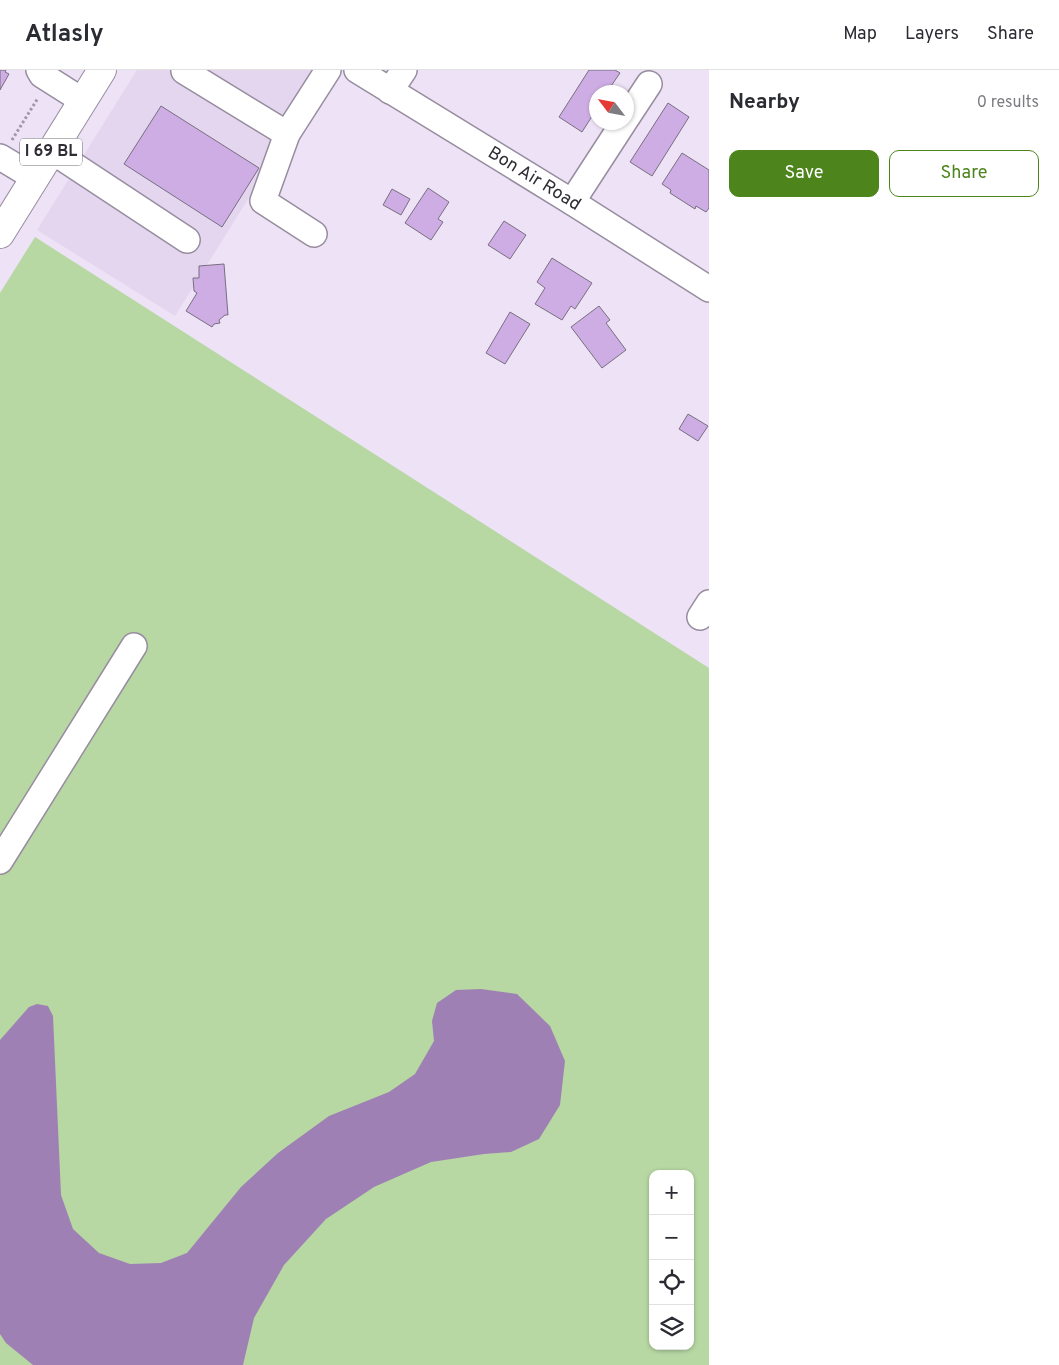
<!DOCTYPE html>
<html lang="en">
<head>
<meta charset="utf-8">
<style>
  body { margin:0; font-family:Overpass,sans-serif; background:#f2f2f3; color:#2b2b33 }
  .controls { position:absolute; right:15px; bottom:15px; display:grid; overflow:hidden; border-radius:10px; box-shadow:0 1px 4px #0004 }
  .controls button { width:45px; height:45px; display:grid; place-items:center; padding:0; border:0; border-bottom:1px solid #e1e1e2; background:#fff; color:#2b2b33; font:25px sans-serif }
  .compass { position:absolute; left:589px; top:15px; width:45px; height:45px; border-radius:50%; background:#fff; box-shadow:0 1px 4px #0004; rotate:302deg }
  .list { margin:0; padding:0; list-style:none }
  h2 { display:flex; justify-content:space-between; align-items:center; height:65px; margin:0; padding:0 20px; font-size:21px }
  h2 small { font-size:16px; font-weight:400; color:#7c7c81 }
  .actions { display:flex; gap:10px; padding:15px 20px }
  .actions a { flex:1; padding:11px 0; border:1px solid #4d841c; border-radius:10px; text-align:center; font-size:18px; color:#4d841c }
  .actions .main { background:#4d841c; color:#fff }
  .icon { flex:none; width:28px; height:28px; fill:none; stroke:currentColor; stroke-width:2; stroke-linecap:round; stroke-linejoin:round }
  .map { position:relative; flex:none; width:709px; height:1295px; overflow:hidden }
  header { display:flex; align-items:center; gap:30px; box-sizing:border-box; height:70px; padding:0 25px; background:#fff; border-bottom:1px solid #e1e1e2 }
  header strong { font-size:24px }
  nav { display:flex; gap:28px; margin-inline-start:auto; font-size:18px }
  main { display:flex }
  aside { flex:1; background:#fff }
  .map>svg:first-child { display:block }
  .built { fill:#e5d6f0 }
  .green { fill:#b7d7a3; fill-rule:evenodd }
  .water { fill:#9f80b4 }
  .building { fill:#cdade4; stroke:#786f80 }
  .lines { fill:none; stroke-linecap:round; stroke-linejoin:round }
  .minor-casing { stroke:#978d9f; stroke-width:28 }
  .major-casing { stroke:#978d9f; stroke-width:30 }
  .path { stroke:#9f97a6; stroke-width:3; stroke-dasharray:2.5 2.5; stroke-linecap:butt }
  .minor { stroke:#fff; stroke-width:25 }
  .major { stroke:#fff; stroke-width:28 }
  .labels { text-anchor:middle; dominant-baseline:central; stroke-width:5; stroke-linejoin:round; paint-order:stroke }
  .shield { fill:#fff; stroke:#6e6b70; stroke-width:1 }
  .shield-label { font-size:16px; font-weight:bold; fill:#302c33 }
  .street-label { font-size:18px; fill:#302c33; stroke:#fff }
</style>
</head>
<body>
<header>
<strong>Atlasly</strong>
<nav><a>Map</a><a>Layers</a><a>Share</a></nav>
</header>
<main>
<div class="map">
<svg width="709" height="1295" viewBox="0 0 709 1295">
  <rect width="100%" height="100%" fill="#ede2f6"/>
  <path class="built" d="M 137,0 L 329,0 L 175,246 L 37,160 Z"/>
  <path class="green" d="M 35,167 L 709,598 L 709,1295 L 0,1295 L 0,223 ZM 653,1104 L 690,1104 L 690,1276 L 653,1276 Z"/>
  <path class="water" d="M 481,919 L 517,924 L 550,956 L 565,991 L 560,1035 L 539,1069 L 511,1082 L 484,1084 L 431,1092 L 374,1117 L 326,1149 L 284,1195 L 254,1248 L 243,1295 L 33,1295 L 6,1273 L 0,1264 L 0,970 L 29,937 L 37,934 L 48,936 L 53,946 L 61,1125 L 73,1159 L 99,1183 L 130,1194 L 161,1193 L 187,1183 L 241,1117 L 278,1083 L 329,1046 L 389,1022 L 415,1004 L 434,971 L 432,951 L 437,933 L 456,920 Z"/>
  <path class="building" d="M 0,0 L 6,0 L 5,2 L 9,4 L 0,20 Z
    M 589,0 L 615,0 L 620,3 L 607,22 L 596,22 L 596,40 L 582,62 L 559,47 Z
    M 668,33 L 689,47 L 652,106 L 630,92 Z
    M 161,36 L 259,98 L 222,157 L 124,94 Z
    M 682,83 L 709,100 L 709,138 L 706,142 L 696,136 L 695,139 L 670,123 L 671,120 L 662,114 Z
    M 428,118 L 449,132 L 438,149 L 443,152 L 431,170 L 405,153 Z
    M 392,119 L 410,129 L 401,145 L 383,135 Z
    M 504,151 L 526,165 L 510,189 L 488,175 Z
    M 552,188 L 592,213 L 575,239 L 571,236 L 562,250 L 535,234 L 545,218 L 537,212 Z
    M 224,194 L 228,245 L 225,245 L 219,250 L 220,253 L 214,254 L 212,257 L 186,241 L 197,223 L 194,221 L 193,208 L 199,208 L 199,196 Z
    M 599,236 L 610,250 L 606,253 L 626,280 L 602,298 L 571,257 Z
    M 510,242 L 530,254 L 505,294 L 486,283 Z
    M 688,344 L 708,356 L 698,371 L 679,359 Z"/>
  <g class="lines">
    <g class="minor-casing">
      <g id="minor">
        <path d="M 39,0 L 42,5 L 83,31"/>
        <path id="s1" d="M 357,0 L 572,132 L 709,219"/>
        <path d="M 184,1 L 287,64 L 328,0"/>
        <path d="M 390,21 L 404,0"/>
        <path d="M 626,49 L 649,14"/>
        <path d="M 287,64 L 263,131 L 314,164"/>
        <path d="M 52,81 L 187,170"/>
        <path d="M 0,87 L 35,108"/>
        <path d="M 572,132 L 624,52"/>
        <path d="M 700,547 L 709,533"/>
        <path d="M 0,791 L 134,576"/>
      </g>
    </g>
    <g class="major-casing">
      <path id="major" d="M 0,164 L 102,0"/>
    </g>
    <path class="path" d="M 12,70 L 38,28"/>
    <use href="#minor" class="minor"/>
    <use href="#major" class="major"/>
  </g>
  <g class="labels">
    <rect class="shield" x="20" y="68.5" width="62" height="27" rx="4"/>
    <g class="shield-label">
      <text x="51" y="82">I 69 BL</text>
    </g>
    <g class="street-label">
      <text stroke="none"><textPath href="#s1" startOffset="208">Bon Air Road</textPath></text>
    </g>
  </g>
</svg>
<div class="controls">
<button>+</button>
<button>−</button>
<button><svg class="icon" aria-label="locate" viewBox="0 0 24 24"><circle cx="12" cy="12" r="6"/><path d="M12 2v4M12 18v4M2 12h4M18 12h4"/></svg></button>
<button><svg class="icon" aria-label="layers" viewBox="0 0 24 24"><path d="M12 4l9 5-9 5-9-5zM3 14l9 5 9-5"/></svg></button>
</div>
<svg class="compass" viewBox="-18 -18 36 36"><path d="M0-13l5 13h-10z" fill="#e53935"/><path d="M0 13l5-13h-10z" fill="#7c7c81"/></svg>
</div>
<aside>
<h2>Nearby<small>0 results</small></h2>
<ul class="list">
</ul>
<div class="actions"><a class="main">Save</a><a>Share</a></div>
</aside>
</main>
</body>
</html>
